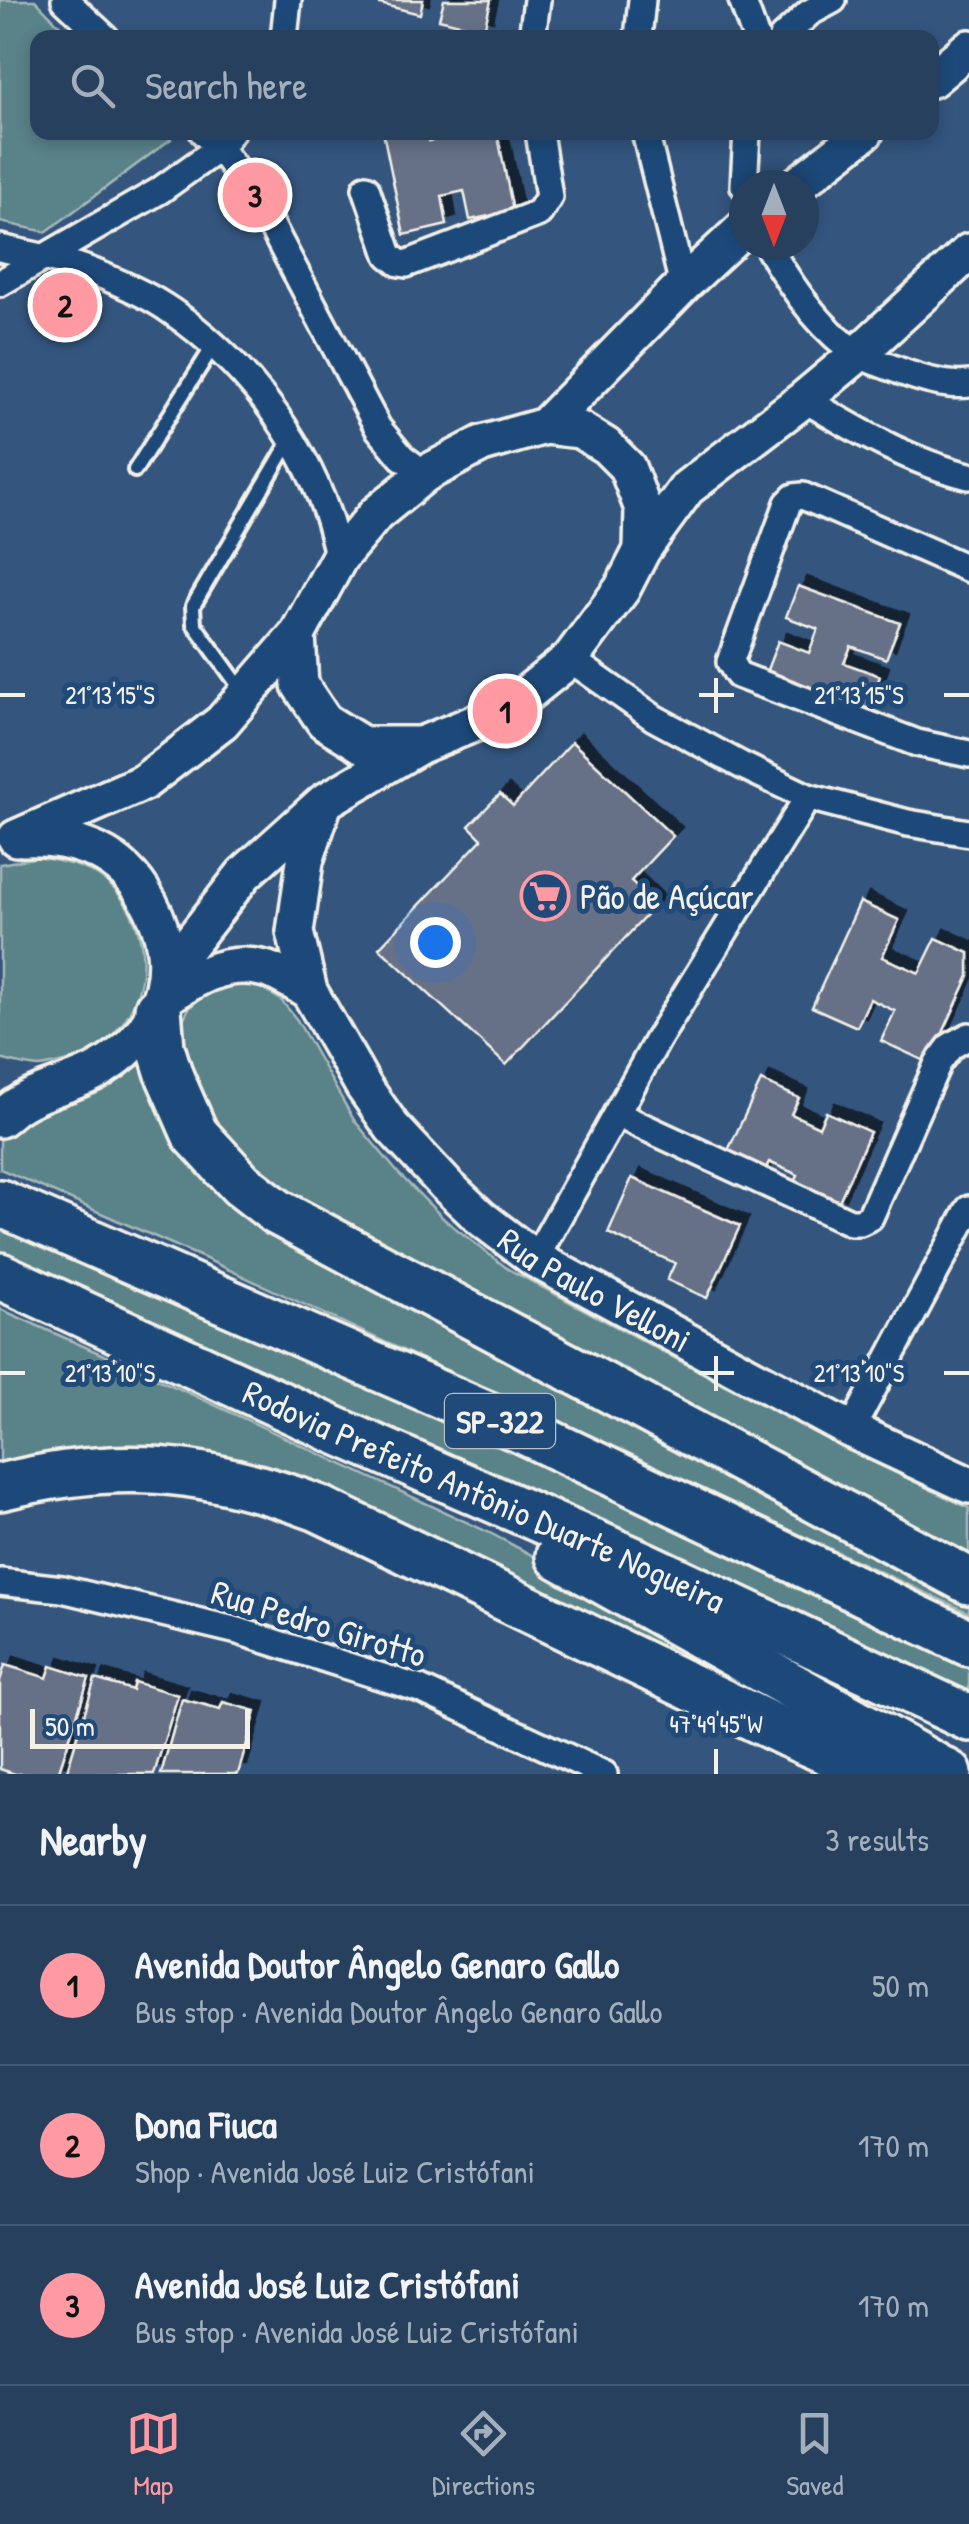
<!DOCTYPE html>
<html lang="en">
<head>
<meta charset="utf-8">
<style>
  body { margin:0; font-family:"Patrick Hand",sans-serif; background:#2f4764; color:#f1f3f6 }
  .compass { position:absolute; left:729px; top:170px; width:90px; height:90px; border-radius:50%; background:#27405e; box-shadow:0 5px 15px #0003; rotate:180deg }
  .scale { position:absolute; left:30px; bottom:25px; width:220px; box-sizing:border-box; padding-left:10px; border:5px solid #f4f1e8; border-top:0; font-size:28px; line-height:35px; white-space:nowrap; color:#f4f1e8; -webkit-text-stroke:8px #1f4a7a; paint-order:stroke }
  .you { position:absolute; left:435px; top:942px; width:35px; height:35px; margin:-25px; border:8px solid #fff; border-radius:50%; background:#1a73e8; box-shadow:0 0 0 15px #1a73e833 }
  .badge { display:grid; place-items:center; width:65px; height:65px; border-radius:50%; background:#ff9aa2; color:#111; font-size:32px; font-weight:700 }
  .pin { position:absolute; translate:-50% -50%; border:5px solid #fff; box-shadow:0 2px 10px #0006 }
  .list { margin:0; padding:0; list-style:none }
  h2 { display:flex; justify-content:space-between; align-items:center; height:130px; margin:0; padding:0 40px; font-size:42px }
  h2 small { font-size:32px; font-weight:400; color:#a4afbc }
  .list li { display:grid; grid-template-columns:65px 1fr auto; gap:30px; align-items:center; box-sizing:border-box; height:160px; padding:0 40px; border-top:2px solid #435973 }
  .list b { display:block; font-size:38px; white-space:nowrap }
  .list p { margin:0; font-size:32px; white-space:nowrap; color:#a4afbc }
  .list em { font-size:32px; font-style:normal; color:#a4afbc }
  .icon { flex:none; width:55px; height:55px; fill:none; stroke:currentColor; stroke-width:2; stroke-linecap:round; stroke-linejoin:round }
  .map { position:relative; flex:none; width:969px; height:1774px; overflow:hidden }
  .search { position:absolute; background:#27405e; box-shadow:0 5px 15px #0003; left:30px; right:30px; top:30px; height:110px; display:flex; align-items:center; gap:25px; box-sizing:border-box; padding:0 35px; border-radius:20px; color:#a4afbc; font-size:38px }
  .sheet { height:610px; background:#27405e }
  nav { display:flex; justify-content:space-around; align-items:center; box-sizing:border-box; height:140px; border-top:2px solid #435973; background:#27405e; font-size:28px; color:#a4afbc }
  nav a { display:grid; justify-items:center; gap:5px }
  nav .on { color:#ff9aa2 }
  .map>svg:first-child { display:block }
  .green { fill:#5a8289; stroke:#a7bab8; stroke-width:2.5 }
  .building { fill:#666f86; stroke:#f4f1e8; stroke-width:2.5; filter:url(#shadow) }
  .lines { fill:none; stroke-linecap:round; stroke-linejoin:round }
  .lane-casing { stroke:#f4f1e8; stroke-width:20 }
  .street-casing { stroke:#f4f1e8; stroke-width:32 }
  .secondary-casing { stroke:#f4f1e8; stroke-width:42 }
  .highway-casing { stroke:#f4f1e8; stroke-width:52 }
  .lane { stroke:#1f4a7a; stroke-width:12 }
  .street { stroke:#1f4a7a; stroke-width:25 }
  .secondary { stroke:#1f4a7a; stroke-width:35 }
  .highway { stroke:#1f4a7a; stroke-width:45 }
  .ticks { fill:none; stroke:#f4f1e8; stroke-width:4 }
  .labels { text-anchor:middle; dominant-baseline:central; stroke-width:10; stroke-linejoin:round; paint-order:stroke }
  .shield { fill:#1f4a7a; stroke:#b4bfc7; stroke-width:2.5 }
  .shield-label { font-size:32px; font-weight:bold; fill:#f4f1e8 }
  .poi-label { font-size:35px; fill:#f4f1e8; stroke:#1f4a7a; text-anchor:start }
  .street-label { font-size:35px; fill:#f4f1e8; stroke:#1f4a7a }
  .ticks-label { font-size:25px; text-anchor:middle; fill:#f4f1e8; stroke:#1f4a7a; stroke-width:10; stroke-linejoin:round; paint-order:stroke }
</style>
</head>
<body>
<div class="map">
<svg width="969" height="1774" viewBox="0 0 969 1774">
  <defs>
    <filter id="shadow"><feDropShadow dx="9" dy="-9" stdDeviation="0" flood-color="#0009"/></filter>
  </defs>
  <rect width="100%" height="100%" fill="#34557e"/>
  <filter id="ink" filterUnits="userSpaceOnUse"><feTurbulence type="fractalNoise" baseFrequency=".01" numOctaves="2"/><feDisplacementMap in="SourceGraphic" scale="20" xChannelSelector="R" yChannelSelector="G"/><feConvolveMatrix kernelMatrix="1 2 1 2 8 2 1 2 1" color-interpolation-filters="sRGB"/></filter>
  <g filter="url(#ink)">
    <path class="green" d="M 0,0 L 35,0 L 71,37 L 38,38 L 38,132 L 164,132 L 171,139 L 46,232 L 0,222 Z
      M 38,857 C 65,862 94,867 114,889 C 169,949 141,1046 60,1063 C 53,1064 45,1067 38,1067 C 26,1066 12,1062 0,1059 L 0,864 Z
      M 230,982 L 255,984 L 281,1000 L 297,1020 L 354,1120 L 399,1174 L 445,1220 L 508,1269 L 822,1437 L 969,1508 L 969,1564 L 296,1204 L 232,1154 L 192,1088 L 180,1026 L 189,1008 L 209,989 Z
      M 142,1054 L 188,1151 L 213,1188 L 250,1220 L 969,1598 L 969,1613 L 206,1259 L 0,1169 L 0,1141 L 3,1137 L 35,1114 Z
      M 3,1225 L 422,1406 L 969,1663 L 969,1699 L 406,1435 L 150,1324 L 0,1262 L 0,1231 Z
      M 0,1309 L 191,1394 L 488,1532 L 579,1580 L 910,1773 L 320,1490 L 0,1472 Z"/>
    <path class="building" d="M 381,0 L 423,0 L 420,14 L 380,4 Z
      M 444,0 L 491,0 L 484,30 L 439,19 Z
      M 383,132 L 427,132 L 429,141 L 452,137 L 451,132 L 497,132 L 513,211 L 470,220 L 464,191 L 442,196 L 447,225 L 404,235 Z
      M 798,586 L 900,623 L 886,659 L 851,646 L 844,663 L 880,676 L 867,713 L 765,675 L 778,641 L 809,653 L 818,629 L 786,617 Z
      M 572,742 L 673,836 L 631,881 L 656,905 L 506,1065 L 379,948 L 482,839 L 469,826 L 500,794 L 513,806 Z
      M 860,902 L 899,920 L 882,957 L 919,973 L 936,938 L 969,953 L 969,976 L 929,1063 L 881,1041 L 895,1011 L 870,999 L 857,1027 L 812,1007 Z
      M 761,1081 L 799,1098 L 791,1114 L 819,1127 L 826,1112 L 870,1132 L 836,1208 L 792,1189 L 798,1175 L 769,1162 L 762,1176 L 724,1159 Z
      M 632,1178 L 740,1226 L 707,1298 L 667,1280 L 675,1263 L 608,1233 Z
      M 5,1665 L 47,1678 L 51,1666 L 89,1678 L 58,1774 L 15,1774 L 0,1769 L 0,1681 Z
      M 95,1679 L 132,1690 L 134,1682 L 178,1695 L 154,1774 L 66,1774 Z
      M 182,1699 L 220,1709 L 223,1702 L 256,1711 L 238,1774 L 161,1774 Z"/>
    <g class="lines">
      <g class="lane-casing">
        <path id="lane" d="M 135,470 L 214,345
          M 244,693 L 194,624 L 193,606 L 291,439"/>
      </g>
      <g class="street-casing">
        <path id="street" d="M 65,0 L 106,38
          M 742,0 L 756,38
          M 284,38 L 288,0
          M 532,38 L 537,0
          M 638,38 L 642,0
          M 782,38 L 809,13 L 833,0
          M 203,132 L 219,148 L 255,195 L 378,428 L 402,457 L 425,474
          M 645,132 L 683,285
          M 744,186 L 747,132
          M 366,188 L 389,255 L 399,263 L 406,264 L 539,213 L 549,197 L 539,132
          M 767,245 C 788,282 820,330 857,353 C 869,361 886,365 900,371 C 921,379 947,387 969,384
          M 0,248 C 32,255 66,261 96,273 C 121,283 150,296 171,311 C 242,360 299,433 327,514 C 332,528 335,544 339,558
          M 0,283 L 159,191 L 219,148 L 231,132
          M 804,399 C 856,430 910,462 969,476
          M 969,569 L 803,496 L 794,497 L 788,503 L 730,662 L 738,675 L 917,743 L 969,754
          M 570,659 L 654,718 L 741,765 L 808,797 L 908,823 L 969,833
          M 616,1114 L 850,1222 L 860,1222 L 870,1217 L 938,1063 L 951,1046 L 969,1036
          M 535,1259 L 658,1039 L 808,797
          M 851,1430 L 969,1209
          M 0,1582 L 62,1589 L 238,1631 L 420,1689 L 604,1774"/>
      </g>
      <g class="secondary-casing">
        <g id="secondary">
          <path d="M 932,79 L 969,48"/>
          <path d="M 797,185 L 865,132"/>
          <path d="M 545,426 L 580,430 L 606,446 L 627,467 L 643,509 L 642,550"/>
          <path d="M 297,635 L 300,685 L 324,721 L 363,745 L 417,745"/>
          <path id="s1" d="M 323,806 L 305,861 L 295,932 L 309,991 L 364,1087 L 392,1127 L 446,1185 L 481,1218 L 535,1259 L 851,1430 L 969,1485"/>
          <path d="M 16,838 L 144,782 L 222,722 L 297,635 L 339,558 L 376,514 L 425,474 L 482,444 L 545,426 L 683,285 L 744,228"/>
          <path d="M 166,974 L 244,874 L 324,802 L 421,745 L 505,711 L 570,659 L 622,589 L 642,550 L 687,488 L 804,399 L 858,354 L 969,252"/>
          <path d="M 160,1002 C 192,979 225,958 265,969 C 280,973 296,984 309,991"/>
          <path d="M 0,1119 C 6,1115 11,1109 18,1105 C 43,1088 76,1084 102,1068 C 168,1027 185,956 142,891 C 116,850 69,836 23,838"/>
        </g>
      </g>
      <g class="highway-casing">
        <g id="highway">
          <path d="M 158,1009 L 161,1048 L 170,1077 L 195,1134 L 241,1184 L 277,1212 L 969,1581"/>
          <path d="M 0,1203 L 524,1431 L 969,1643"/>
          <path id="s2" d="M 0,1276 L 335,1430 L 642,1564 L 969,1718"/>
          <path d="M 0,1487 C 118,1457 205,1466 318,1508 L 788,1734 L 880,1774"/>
          <path d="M 559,1556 L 949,1774"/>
        </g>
      </g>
      <use href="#lane" class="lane"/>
      <use href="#street" class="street"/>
      <use href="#secondary" class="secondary"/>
      <use href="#highway" class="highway"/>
    </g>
  </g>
  <path class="ticks" d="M 716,678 L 716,713M 0,695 L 25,695M 699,695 L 734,695M 944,695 L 969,695M 716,1356 L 716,1391M 0,1373 L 25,1373M 699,1373 L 734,1373M 944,1373 L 969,1373M 716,1749 L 716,1774"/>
  <defs>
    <g id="supermarket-ring" transform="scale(2.5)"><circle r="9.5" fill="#1f4a7a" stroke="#ff9aa2" stroke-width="1.5"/><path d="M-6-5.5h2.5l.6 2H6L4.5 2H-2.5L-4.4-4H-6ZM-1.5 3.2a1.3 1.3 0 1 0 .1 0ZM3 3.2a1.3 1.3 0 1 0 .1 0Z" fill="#ff9aa2"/></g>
  </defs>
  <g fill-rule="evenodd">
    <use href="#supermarket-ring" x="545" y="896"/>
  </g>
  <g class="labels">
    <rect class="shield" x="445" y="1394" width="110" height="54" rx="8"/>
    <g class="shield-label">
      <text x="500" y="1421">SP-322</text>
    </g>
    <g class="poi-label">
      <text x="580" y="896">Pão de Açúcar</text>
    </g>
    <g class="street-label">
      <text stroke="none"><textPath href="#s1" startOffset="612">Rua Paulo Velloni</textPath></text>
      <text stroke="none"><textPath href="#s2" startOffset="532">Rodovia Prefeito Antônio Duarte Nogueira</textPath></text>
      <text transform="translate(319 1623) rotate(17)">Rua Pedro Girotto</text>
    </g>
  </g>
  <g class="ticks-label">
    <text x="110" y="704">21°13'15"S</text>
    <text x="859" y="704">21°13'15"S</text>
    <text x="110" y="1382">21°13'10"S</text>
    <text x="859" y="1382">21°13'10"S</text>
    <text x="716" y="1733">47°49'45"W</text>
  </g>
</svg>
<svg class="compass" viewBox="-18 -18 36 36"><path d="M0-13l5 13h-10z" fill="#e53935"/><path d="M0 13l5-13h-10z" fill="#a4afbc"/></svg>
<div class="scale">50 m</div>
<div class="you"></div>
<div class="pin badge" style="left:505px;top:711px">1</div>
<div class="pin badge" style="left:65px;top:305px">2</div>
<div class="pin badge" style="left:255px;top:195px">3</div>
<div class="search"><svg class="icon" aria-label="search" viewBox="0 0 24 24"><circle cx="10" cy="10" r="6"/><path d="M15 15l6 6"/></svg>Search here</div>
</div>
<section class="sheet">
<h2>Nearby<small>3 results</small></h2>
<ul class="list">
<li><span class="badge">1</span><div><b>Avenida Doutor Ângelo Genaro Gallo</b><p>Bus stop · Avenida Doutor Ângelo Genaro Gallo</p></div><em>50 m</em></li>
<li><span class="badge">2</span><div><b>Dona Fiuca</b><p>Shop · Avenida José Luiz Cristófani</p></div><em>170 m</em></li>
<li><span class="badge">3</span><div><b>Avenida José Luiz Cristófani</b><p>Bus stop · Avenida José Luiz Cristófani</p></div><em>170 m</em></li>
</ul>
</section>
<nav>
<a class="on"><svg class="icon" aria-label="map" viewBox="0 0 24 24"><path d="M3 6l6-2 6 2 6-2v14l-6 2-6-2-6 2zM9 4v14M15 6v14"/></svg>Map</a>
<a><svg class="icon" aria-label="directions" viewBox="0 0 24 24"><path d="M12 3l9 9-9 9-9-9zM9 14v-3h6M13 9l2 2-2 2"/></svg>Directions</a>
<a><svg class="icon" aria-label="saved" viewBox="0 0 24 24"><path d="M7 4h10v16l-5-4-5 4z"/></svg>Saved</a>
</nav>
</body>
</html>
